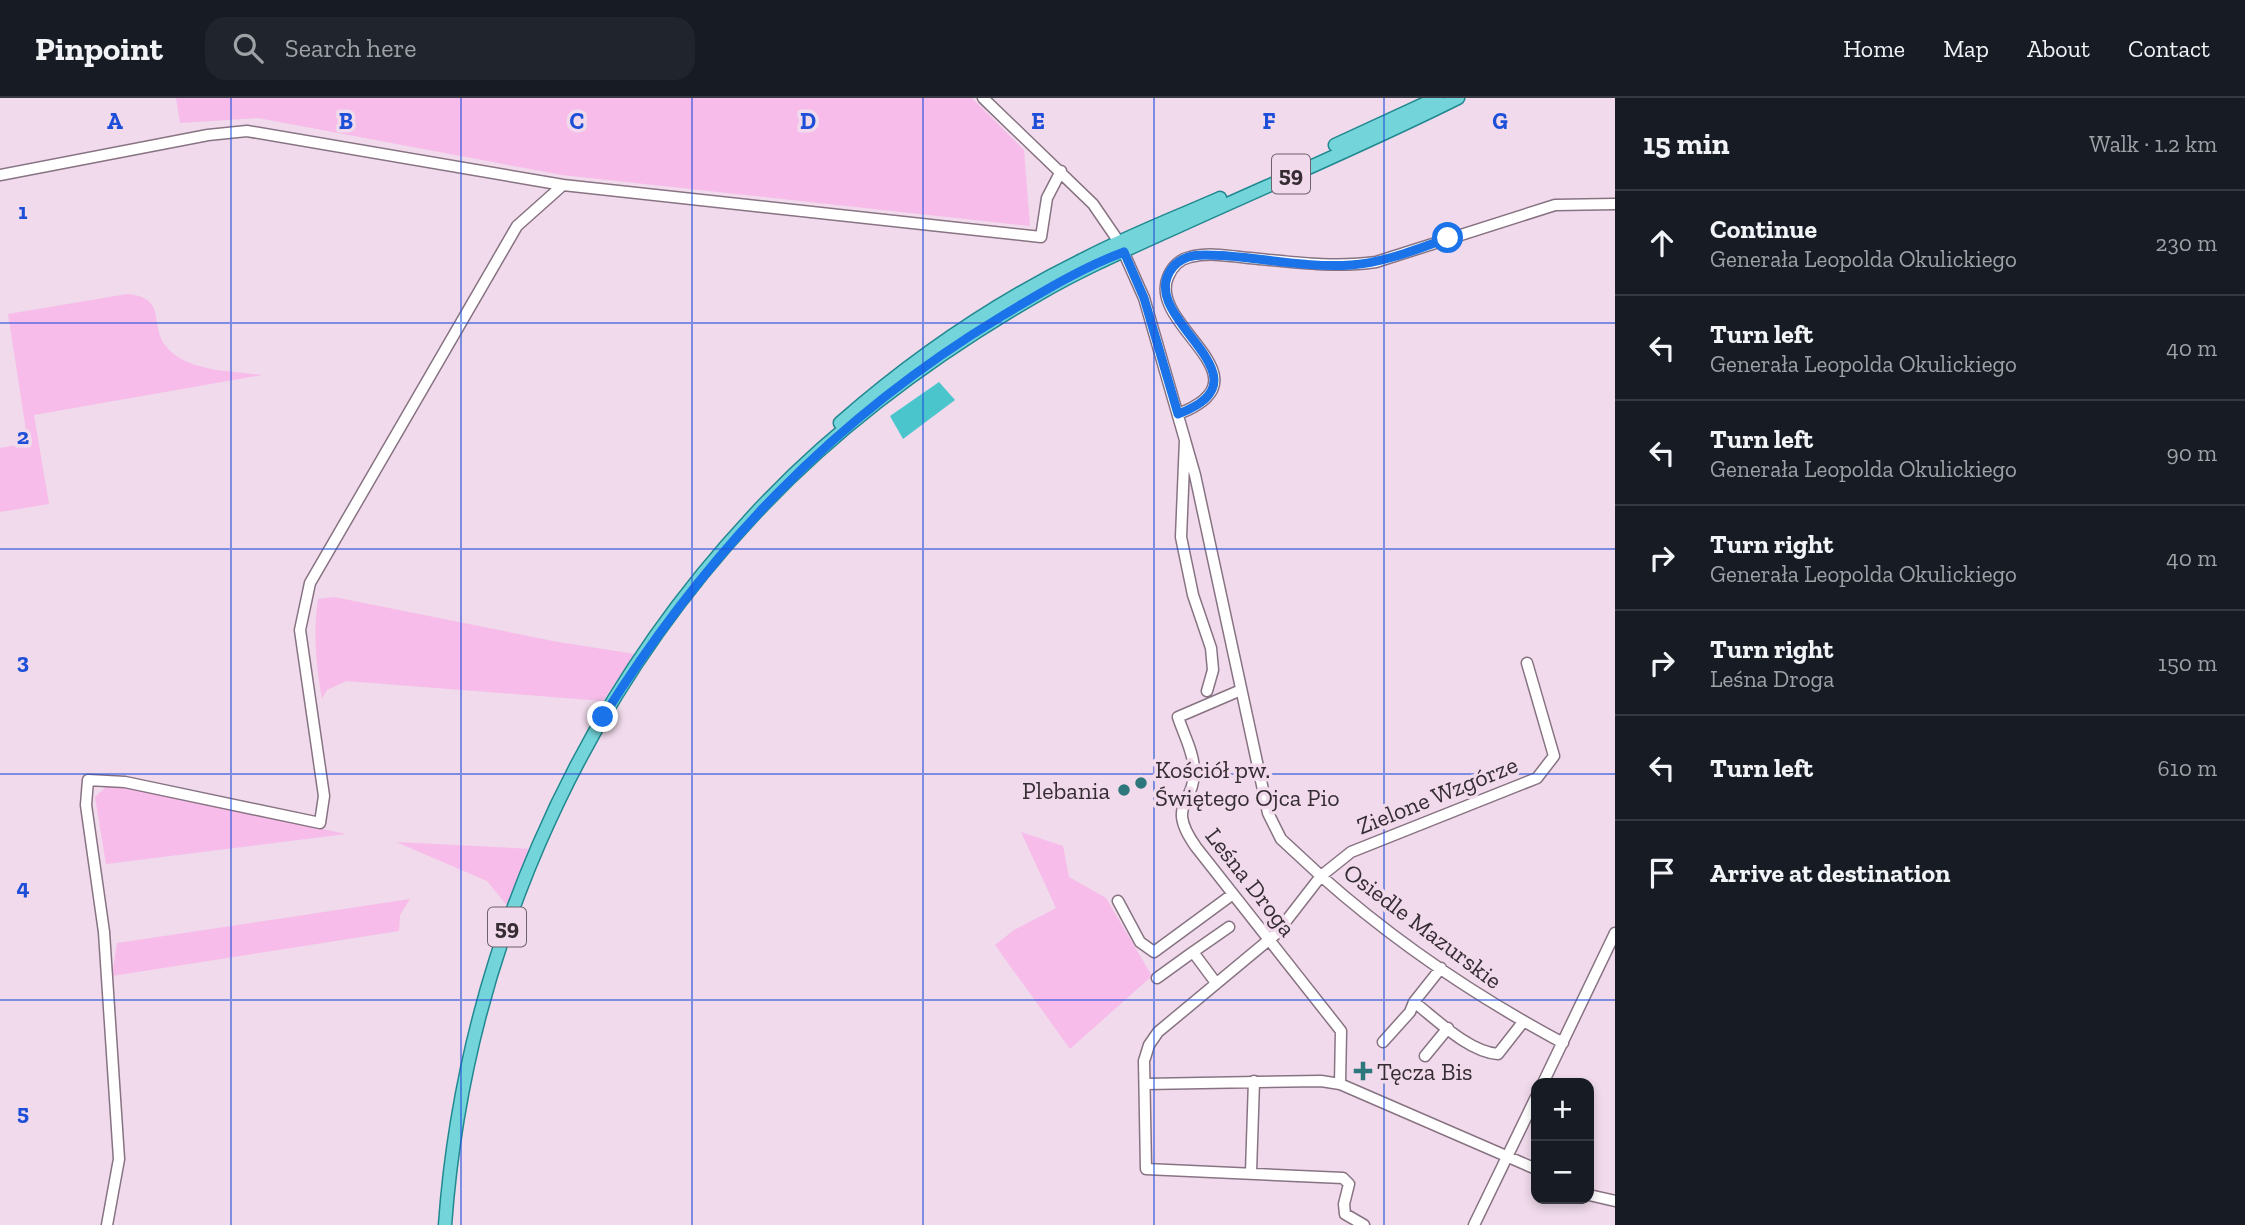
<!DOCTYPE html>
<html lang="en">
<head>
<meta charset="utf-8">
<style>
  body { margin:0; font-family:"Zilla Slab",serif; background:#20242c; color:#f1f3f6 }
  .controls { position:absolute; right:21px; bottom:21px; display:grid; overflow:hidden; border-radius:14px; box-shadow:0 4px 10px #0003 }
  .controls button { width:63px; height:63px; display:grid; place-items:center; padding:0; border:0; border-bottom:2px solid #363941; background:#171b24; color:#f1f3f6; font:35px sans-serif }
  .stop { position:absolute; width:21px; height:21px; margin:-16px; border:5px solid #1a73e8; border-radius:50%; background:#fff }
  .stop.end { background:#1a73e8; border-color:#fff; box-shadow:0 2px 7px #0008 }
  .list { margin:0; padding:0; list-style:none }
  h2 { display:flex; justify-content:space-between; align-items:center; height:91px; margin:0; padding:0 28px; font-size:30px }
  h2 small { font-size:23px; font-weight:400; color:#9ea1a6 }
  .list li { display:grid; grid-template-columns:46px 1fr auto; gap:21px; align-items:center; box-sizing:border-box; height:105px; padding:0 28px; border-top:2px solid #363941 }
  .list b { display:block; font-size:26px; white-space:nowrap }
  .list p { margin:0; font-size:23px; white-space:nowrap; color:#9ea1a6 }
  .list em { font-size:23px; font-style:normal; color:#9ea1a6 }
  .icon { flex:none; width:38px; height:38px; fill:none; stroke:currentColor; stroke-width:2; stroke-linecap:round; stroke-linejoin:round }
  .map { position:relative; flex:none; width:1615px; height:1127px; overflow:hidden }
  header { display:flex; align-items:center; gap:42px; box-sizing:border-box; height:98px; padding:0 35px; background:#171b24; border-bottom:2px solid #363941 }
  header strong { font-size:33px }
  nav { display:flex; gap:38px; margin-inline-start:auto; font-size:24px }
  .search { width:490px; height:63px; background:#20242c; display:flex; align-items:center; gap:18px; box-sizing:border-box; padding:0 24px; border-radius:21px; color:#9ea1a6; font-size:26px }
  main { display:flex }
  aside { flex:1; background:#171b24 }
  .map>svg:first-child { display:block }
  .green { fill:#f7bcea }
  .water { fill:#4bc5cc }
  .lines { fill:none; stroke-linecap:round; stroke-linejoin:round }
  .minor-casing { stroke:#887383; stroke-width:13 }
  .major-casing { stroke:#218890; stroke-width:15 }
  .minor { stroke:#fff; stroke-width:10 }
  .major { stroke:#73d5da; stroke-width:12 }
  .route { stroke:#1a73e8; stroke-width:9 }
  .grid { fill:none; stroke:#1d4ed8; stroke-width:2; stroke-opacity:0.55 }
  .poi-dot { fill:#2e777c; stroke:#f0daeb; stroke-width:2.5 }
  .labels { text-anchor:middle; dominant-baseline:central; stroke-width:7; stroke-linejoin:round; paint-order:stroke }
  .shield { fill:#f0daeb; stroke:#6e616b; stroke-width:2 }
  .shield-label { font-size:23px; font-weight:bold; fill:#362d34 }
  .poi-label { font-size:24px; fill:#362d34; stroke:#f0daeb; text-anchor:start }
  .street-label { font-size:24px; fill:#362d34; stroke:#f0daeb }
  .grid-label { font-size:23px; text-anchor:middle; font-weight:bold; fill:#1d4ed8; stroke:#f0daeb; stroke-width:7; stroke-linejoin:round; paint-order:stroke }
</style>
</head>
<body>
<header>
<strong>Pinpoint</strong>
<div class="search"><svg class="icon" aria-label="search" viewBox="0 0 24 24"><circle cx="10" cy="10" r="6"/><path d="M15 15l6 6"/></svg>Search here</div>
<nav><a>Home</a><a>Map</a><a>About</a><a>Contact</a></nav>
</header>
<main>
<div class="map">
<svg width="1615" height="1127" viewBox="0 0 1615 1127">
  <rect width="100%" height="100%" fill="#f0daeb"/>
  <path class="green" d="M 176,0 L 972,0 L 1024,52 L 1030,128 L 562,77 L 258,20 L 180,25 Z
    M 127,196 C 167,200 149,223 165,247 C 184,274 233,273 262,277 L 34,317 L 49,406 L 0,414 L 0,350 L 28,345 L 8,216 Z
    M 334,499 L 558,544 L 635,556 L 603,603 L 346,583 L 327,592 L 322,601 C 316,567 313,535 318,501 Z
    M 109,686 L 127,689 L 346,736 L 106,766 L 95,699 Z
    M 1021,734 L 1063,748 L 1069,779 L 1106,800 L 1152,878 L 1070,951 L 995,847 L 1014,832 L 1056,810 Z
    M 396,744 L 532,751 L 509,810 L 487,783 Z
    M 410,801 L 400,817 L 399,833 L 112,878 L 117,845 Z"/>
  <path class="water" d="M 939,284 L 955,302 L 903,341 L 890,318 Z"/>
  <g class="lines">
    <g class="minor-casing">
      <path id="minor" d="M 983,0 L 1093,106 L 1119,144 L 1144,200 L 1185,342 L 1181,439 L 1193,497 L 1211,550 L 1213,572 L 1207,593
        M 0,77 L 208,37 L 247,33 L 563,87 L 1041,139 L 1047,100 L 1061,73
        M 1178,316 C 1274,280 1147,228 1168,179 C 1172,169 1180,161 1190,159 C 1209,154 1230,158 1249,160 C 1292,164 1334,170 1376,164 L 1555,107 L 1615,106
        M 1185,342 L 1195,377 L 1268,715 L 1281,741 L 1321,778 L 1351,754 L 1537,680 L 1554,658 L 1527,565
        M 1241,592 L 1178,619 C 1183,635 1194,655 1194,672 C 1195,707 1165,705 1196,749 L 1341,933 L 1340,986
        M 1118,803 L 1140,844 L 1154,854 L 1233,796
        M 1441,870 L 1414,904 C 1437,922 1469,954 1498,956 L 1523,924
        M 1157,880 L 1193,854
        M 1216,885 L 1193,854 L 1229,829
        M 1383,944 L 1410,914 L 1414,904
        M 1425,958 L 1448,930
        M 1543,985 L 1615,835
        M 1145,986 L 1321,983 L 1340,986 L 1536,1071
        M 1251,1074 L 1254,983
        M 1589,1097 L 1615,1103
        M 107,1127 L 119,1061 L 104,834 L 86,707 L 88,682 L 125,684 L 320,725 L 324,698 L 300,532 L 310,485 L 517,128 L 563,87
        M 1364,1127 L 1345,1116 L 1344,1106 L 1349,1086 L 1343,1080 L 1146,1071 L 1144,963 L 1149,947 L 1158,934 L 1276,836 L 1321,778 C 1394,843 1477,899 1563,945
        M 1474,1127 L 1536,999"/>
    </g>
    <g class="major-casing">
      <path id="major" d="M 1335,47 L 1437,0
        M 840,325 C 914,260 996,204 1084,161 C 1128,138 1175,120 1220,100
        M 445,1127 C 464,866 573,611 752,419 C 834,330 935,256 1039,196 C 1082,171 1126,152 1170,132 C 1266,88 1364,47 1458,0"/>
    </g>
    <use href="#minor" class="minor"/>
    <use href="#major" class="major"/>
  </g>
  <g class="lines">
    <path class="route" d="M 603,619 C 708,452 833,320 1002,218 C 1042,194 1081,170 1124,154 L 1144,200 L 1178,316 C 1279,279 1131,219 1173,169 C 1186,153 1210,157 1228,158 C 1268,161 1311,170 1351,167 C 1383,165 1418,151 1448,140"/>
  </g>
  <path class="grid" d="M 231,0 L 231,1127M 461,0 L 461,1127M 692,0 L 692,1127M 923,0 L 923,1127M 1154,0 L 1154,1127M 1384,0 L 1384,1127M 0,225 L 1615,225M 0,451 L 1615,451M 0,676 L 1615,676M 0,902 L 1615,902"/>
  <g class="poi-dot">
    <circle cx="1141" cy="685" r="7"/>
    <circle cx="1124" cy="692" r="7"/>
    <path d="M1359.5 962.5h7v7h7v7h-7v7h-7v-7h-7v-7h7z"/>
  </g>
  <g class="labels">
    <g class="shield">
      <rect x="1272" y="56.5" width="38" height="39" rx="5"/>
      <rect x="488" y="809.5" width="38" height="39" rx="5"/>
    </g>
    <g class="shield-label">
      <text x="1291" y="76">59</text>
      <text x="507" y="829">59</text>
    </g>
    <g class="poi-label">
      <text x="1155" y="671">Kościół pw.<tspan x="1155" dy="28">Świętego Ojca Pio</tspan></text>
      <text x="1110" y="692" text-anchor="end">Plebania</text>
      <text x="1377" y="973">Tęcza Bis</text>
    </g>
    <g class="street-label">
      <text transform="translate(1437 697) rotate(-22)">Zielone Wzgórze</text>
      <text transform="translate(1251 784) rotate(52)">Leśna Droga</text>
      <text transform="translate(1423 828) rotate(37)">Osiedle Mazurskie</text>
    </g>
  </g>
  <g class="grid-label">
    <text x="115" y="31">A</text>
    <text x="346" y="31">B</text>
    <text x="577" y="31">C</text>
    <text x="808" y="31">D</text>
    <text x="1038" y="31">E</text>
    <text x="1269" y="31">F</text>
    <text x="1500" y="31">G</text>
    <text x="23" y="121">1</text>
    <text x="23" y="346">2</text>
    <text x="23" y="571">3</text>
    <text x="23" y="797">4</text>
    <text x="23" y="1022">5</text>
  </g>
</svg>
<div class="controls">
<button>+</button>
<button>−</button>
</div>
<div class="stop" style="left:1448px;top:140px"></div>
<div class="stop end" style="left:603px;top:619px"></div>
</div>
<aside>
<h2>15 min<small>Walk · 1.2 km</small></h2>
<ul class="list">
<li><svg class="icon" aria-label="ahead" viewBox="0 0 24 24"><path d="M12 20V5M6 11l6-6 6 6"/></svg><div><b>Continue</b><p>Generała Leopolda Okulickiego</p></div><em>230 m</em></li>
<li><svg class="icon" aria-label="left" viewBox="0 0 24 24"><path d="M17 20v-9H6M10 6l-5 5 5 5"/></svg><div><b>Turn left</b><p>Generała Leopolda Okulickiego</p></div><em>40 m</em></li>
<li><svg class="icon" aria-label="left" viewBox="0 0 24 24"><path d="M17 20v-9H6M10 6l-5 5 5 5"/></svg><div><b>Turn left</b><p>Generała Leopolda Okulickiego</p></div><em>90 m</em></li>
<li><svg class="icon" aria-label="right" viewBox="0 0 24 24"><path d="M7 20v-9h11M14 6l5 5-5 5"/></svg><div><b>Turn right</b><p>Generała Leopolda Okulickiego</p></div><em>40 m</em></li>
<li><svg class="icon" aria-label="right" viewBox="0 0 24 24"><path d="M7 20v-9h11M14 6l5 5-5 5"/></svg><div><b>Turn right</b><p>Leśna Droga</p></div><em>150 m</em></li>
<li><svg class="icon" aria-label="left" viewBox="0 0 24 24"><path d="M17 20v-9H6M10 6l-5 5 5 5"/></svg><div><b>Turn left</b></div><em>610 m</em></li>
<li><svg class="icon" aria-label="arrive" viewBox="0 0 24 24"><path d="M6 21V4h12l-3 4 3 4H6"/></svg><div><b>Arrive at destination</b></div></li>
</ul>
</aside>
</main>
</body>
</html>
